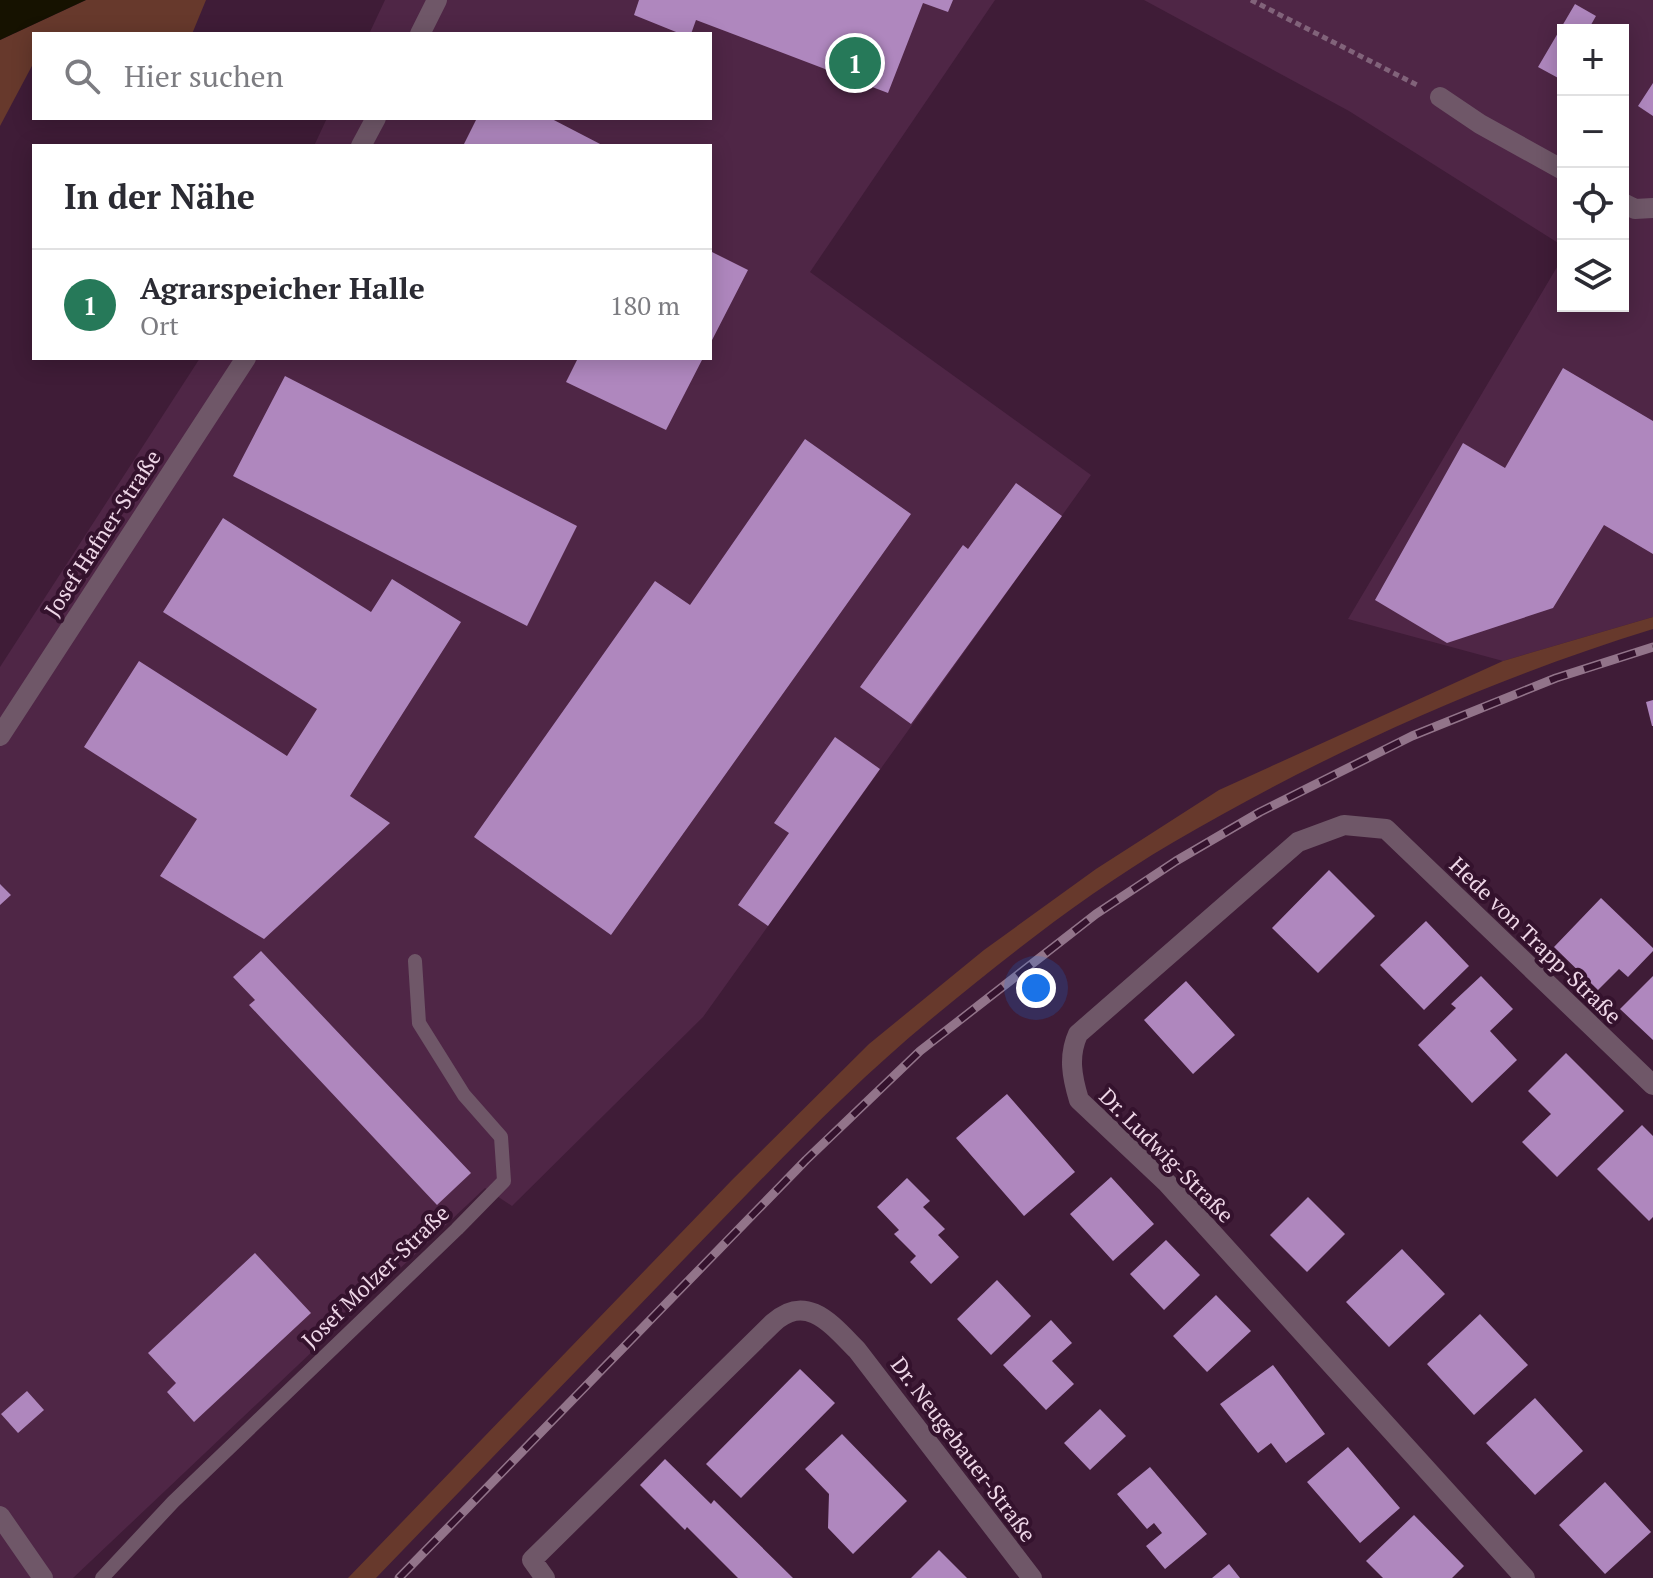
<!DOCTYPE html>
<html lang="de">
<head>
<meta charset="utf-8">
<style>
  body { margin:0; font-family:"PT Serif",serif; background:#f2f2f3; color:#2b2b33 }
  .controls { position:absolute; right:24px; top:24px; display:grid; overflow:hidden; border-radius:0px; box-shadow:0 4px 20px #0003 }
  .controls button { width:72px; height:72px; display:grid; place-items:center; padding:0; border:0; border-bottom:2px solid #e1e1e2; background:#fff; color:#2b2b33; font:40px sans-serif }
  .you { position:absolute; left:1036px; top:988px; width:28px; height:28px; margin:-20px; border:6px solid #fff; border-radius:50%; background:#1a73e8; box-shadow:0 0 0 12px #1a73e833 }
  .badge { display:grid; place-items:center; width:52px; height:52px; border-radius:50%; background:#267959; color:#fff; font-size:26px; font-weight:700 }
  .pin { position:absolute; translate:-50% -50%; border:4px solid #fff; box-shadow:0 2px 8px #0006 }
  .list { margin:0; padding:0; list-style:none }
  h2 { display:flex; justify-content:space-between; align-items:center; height:104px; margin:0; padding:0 32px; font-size:34px }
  h2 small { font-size:26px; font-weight:400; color:#7c7c81 }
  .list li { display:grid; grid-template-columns:52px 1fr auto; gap:24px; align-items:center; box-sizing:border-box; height:112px; padding:0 32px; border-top:2px solid #e1e1e2 }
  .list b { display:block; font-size:30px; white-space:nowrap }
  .list p { margin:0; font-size:26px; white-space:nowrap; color:#7c7c81 }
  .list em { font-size:26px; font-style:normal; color:#7c7c81 }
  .icon { flex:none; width:44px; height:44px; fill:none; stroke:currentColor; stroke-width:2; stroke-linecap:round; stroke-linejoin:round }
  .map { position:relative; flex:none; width:1653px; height:1578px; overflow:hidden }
  .search { position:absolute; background:#fff; box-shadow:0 4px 20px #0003; left:32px; top:32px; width:680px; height:88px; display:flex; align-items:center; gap:20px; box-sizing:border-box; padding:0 28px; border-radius:0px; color:#7c7c81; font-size:30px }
  .panel { position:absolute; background:#fff; box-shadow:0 4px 20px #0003; left:32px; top:144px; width:680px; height:216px; border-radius:0px }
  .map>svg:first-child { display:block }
  .built { fill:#4f2646 }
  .green { fill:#67392c }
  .water { fill:#161200 }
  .building { fill:#af87be }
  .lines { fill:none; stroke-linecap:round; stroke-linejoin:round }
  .path { stroke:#81637a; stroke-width:5; stroke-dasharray:6 4; stroke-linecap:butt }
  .service { stroke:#6f5768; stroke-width:14 }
  .minor { stroke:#6f5768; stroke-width:20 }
  .rail-casing { stroke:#92748a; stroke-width:9 }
  .rail { stroke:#34122d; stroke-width:6; stroke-dasharray:18; stroke-linecap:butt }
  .labels { text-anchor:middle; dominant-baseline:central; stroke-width:8; stroke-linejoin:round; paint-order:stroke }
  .street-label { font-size:22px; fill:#eed6e7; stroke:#34122d }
</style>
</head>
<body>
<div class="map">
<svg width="1653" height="1578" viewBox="0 0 1653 1578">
  <rect width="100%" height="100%" fill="#3f1c37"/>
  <path class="built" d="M 385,0 L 995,0 L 810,272 L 1091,475 L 703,1017 L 512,1206 L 485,1188 L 73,1578 L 0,1578 L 0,667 L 200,358 L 710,358 L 710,146 L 314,146 L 327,118 L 710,118 L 710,34 L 369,34 Z
    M 1144,0 L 1653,0 L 1653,617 L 1503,661 L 1348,619 L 1563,257 L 1563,306 L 1623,306 L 1623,30 L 1563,30 L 1563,246 L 1349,111 Z"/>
  <path class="green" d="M 86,0 L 206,0 L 192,34 L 34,34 L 34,62 L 0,126 L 0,40 Z
    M 1653,617 L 1653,629 C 1485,681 1324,754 1172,843 C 1087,893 1006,957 930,1020 C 843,1092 765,1176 686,1257 C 583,1364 479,1471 376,1578 L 348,1578 L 732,1180 L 869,1044 L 984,950 L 1096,869 L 1219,790 L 1503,661 Z"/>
  <path class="water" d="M 0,0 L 86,0 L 0,40 Z"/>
  <path class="building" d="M 639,0 L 953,0 L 948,12 L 923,3 L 888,93 L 696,20 L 691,34 L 681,34 L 634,15 Z
    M 1575,4 L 1596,16 L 1588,30 L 1563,30 L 1563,73 L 1560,79 L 1538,67 Z
    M 1653,83 L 1653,116 L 1638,106 Z
    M 477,118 L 550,118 L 604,146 L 463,146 Z
    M 710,251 L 748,270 L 710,344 Z
    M 578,358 L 703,358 L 666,430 L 566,382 Z
    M 1563,368 L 1653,421 L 1653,554 L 1604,525 L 1553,608 L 1447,643 L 1375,600 L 1463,443 L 1505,468 Z
    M 285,376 L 577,526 L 527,626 L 233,476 Z
    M 805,439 L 911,514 L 611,935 L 474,837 L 655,581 L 690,605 Z
    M 1016,483 L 1062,516 L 911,724 L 860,687 L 963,545 L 968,549 Z
    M 223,518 L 371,612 L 392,579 L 461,622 L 350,796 L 390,823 L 264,939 L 160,876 L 197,819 L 84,747 L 139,661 L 287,756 L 317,709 L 163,612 Z
    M 1653,700 L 1653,726 L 1652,726 L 1646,702 Z
    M 835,737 L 880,769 L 768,926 L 738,905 L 789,833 L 774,823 Z
    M 1329,870 L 1375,916 L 1318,973 L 1272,928 Z
    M 0,884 L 11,895 L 0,905 Z
    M 1601,898 L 1653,948 L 1653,951 L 1628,977 L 1619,969 L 1598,990 L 1554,947 Z
    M 1426,921 L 1469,966 L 1424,1010 L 1380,965 Z
    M 261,951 L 471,1173 L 437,1205 L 249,1005 L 255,1000 L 233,977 Z
    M 1481,976 L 1513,1009 L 1490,1031 L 1517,1060 L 1472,1103 L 1418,1045 L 1456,1008 L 1451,1004 Z
    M 1653,976 L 1653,1040 L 1620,1009 Z
    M 1186,981 L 1235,1035 L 1193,1074 L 1144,1020 Z
    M 1566,1053 L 1624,1111 L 1557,1177 L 1522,1142 L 1551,1114 L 1528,1091 Z
    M 1007,1094 L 1075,1172 L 1024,1216 L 956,1138 Z
    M 1642,1125 L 1653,1136 L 1653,1217 L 1649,1221 L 1597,1169 Z
    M 1111,1177 L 1154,1224 L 1113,1261 L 1070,1214 Z
    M 907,1178 L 930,1201 L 923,1207 L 945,1229 L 938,1235 L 959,1257 L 931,1284 L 910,1262 L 916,1256 L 894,1234 L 899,1230 L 877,1207 Z
    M 1308,1197 L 1345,1234 L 1307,1272 L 1270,1235 Z
    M 1166,1240 L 1200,1275 L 1164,1310 L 1130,1274 Z
    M 1402,1249 L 1445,1294 L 1389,1347 L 1346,1302 Z
    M 255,1253 L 311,1313 L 194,1422 L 167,1392 L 176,1383 L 148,1353 Z
    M 997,1280 L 1031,1316 L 991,1355 L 957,1319 Z
    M 1216,1295 L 1251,1331 L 1207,1372 L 1173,1336 Z
    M 1480,1314 L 1528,1365 L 1474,1415 L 1427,1364 Z
    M 1051,1320 L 1072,1343 L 1052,1361 L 1074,1384 L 1046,1410 L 1003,1365 Z
    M 1273,1365 L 1325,1434 L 1286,1463 L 1271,1443 L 1258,1453 L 1220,1404 Z
    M 800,1369 L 835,1403 L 741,1498 L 706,1464 Z
    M 27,1391 L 44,1410 L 18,1433 L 1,1414 Z
    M 1535,1398 L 1583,1451 L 1535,1495 L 1486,1443 Z
    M 1100,1409 L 1126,1436 L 1090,1470 L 1064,1443 Z
    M 842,1434 L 907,1501 L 853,1554 L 828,1528 L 829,1494 L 805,1469 Z
    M 1348,1447 L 1400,1508 L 1360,1543 L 1307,1482 Z
    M 665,1459 L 711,1504 L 714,1500 L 793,1578 L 738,1578 L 687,1527 L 685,1530 L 640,1485 Z
    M 1150,1467 L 1207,1534 L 1165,1569 L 1146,1546 L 1162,1533 L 1154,1523 L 1147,1529 L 1117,1494 Z
    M 1605,1482 L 1651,1532 L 1605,1574 L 1559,1525 Z
    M 1414,1515 L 1464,1566 L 1452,1578 L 1383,1578 L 1366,1561 Z
    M 939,1550 L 967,1578 L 911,1578 Z
    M 1229,1564 L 1240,1578 L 1212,1578 Z"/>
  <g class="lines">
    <path class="path" d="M 1251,0 L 1417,85"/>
    <path class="service" d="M 102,1578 L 173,1502 L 457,1229 L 504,1181 L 501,1137 L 464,1095 L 419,1023 L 415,961"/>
    <path class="minor" d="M 420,34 L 437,0
      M 1440,97 L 1480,124 L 1563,170
      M 361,146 L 376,118
      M 1623,203 L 1635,209 L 1653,208
      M 0,736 L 246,358
      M 0,1516 L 43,1578
      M 545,1578 L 532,1560 L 773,1323 C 807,1292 832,1325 857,1350 L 1032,1578
      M 1525,1578 L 1167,1183 L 1079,1100 C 1072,1077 1068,1056 1078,1034 L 1298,842 L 1344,825 L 1386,829 L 1653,1085"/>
    <g class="rail-casing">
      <path id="rail" d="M 399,1578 L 806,1160 L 920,1051 L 1096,914 L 1176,861 L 1260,812 L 1412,736 L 1556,678 L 1653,647"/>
    </g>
    <use href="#rail" class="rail"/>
  </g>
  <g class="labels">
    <g class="street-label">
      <text transform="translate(102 533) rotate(-57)">Josef Hafner-Straße</text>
      <text transform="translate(1536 940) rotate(44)">Hede von Trapp-Straße</text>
      <text transform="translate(1167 1155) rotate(45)">Dr. Ludwig-Straße</text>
      <text transform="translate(375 1276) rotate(-44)">Josef Molzer-Straße</text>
      <text transform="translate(964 1449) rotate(53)">Dr. Neugebauer-Straße</text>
    </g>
  </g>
</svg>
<div class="controls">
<button>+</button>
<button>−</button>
<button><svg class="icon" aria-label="locate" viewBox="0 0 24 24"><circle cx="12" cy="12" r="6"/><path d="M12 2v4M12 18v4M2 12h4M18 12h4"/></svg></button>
<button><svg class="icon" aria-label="layers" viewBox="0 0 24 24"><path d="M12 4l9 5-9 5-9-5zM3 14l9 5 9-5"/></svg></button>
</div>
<div class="you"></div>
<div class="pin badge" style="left:855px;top:63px">1</div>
<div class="search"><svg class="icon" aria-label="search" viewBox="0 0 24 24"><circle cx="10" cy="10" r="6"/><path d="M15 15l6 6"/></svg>Hier suchen</div>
<section class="panel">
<h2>In der Nähe<small></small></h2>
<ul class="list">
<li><span class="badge">1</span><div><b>Agrarspeicher Halle</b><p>Ort</p></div><em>180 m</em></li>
</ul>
</section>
</div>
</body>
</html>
